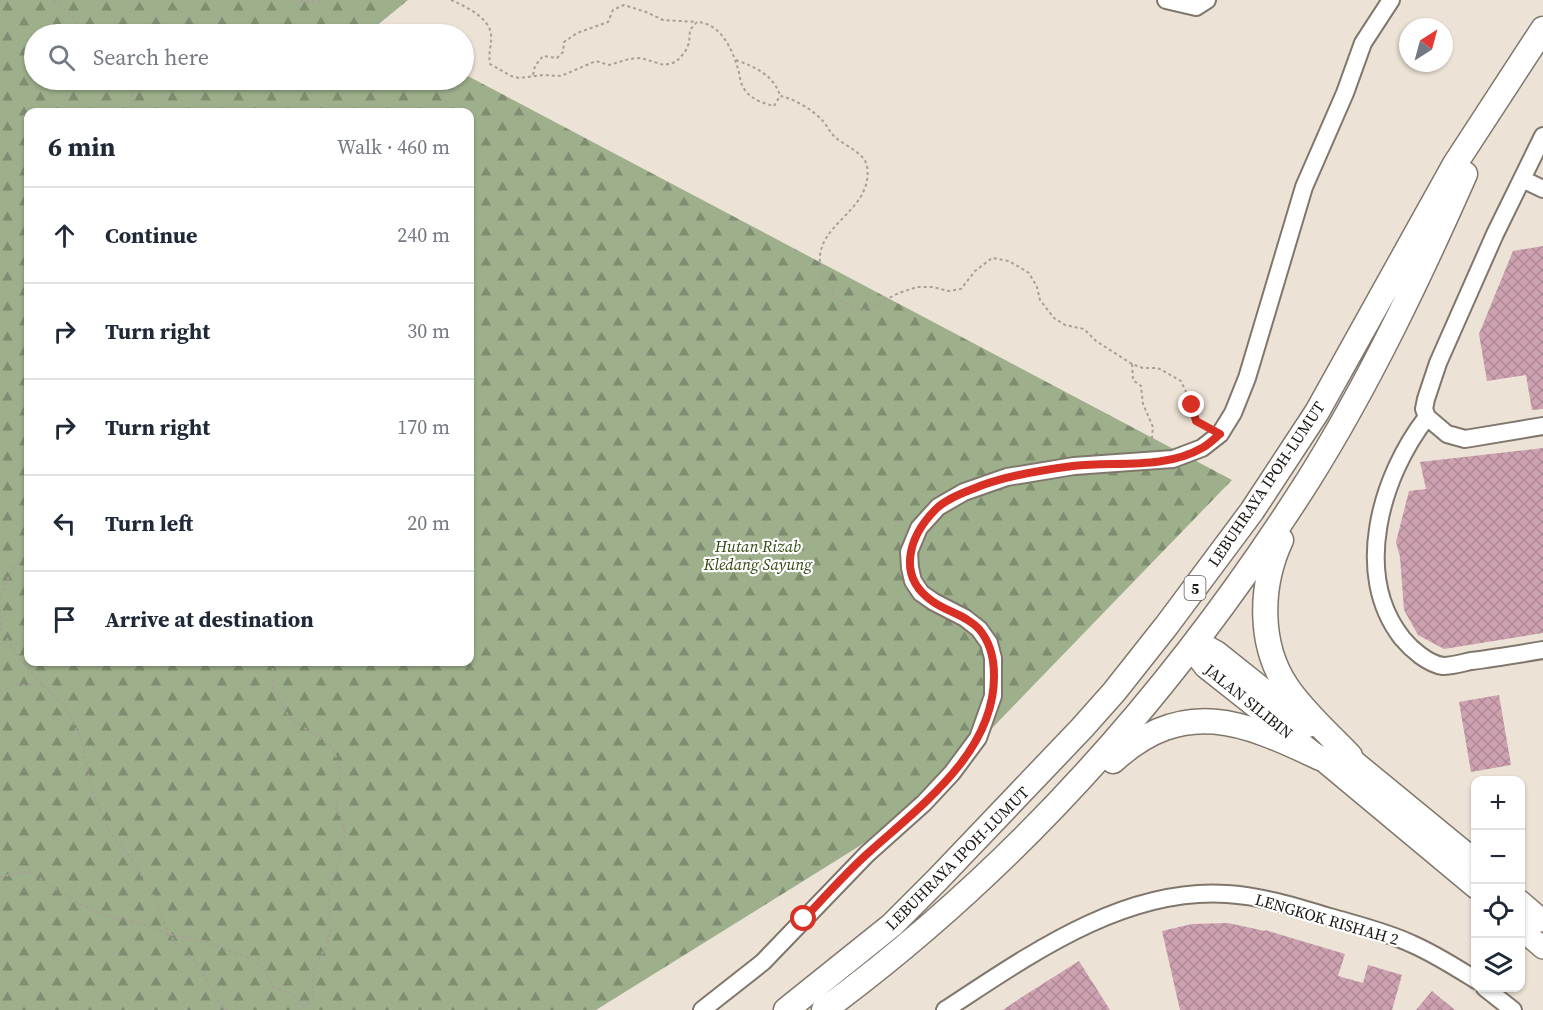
<!DOCTYPE html>
<html lang="en">
<head>
<meta charset="utf-8">
<style>
  body { margin:0; font-family:"Source Serif 4",serif; background:#f6f6f7; color:#1f2937 }
  .controls { position:absolute; right:18px; bottom:18px; display:grid; overflow:hidden; border-radius:12px; box-shadow:0 2px 4px #0004 }
  .controls button { width:54px; height:54px; display:grid; place-items:center; padding:0; border:0; border-bottom:2px solid #e0e1e3; background:#fff; color:#1f2937; font:30px sans-serif }
  .compass { position:absolute; left:1399px; top:18px; width:54px; height:54px; border-radius:50%; background:#fff; box-shadow:0 2px 4px #0004; rotate:36deg }
  .stop { position:absolute; width:18px; height:18px; margin:-14px; border:4px solid #d93025; border-radius:50%; background:#fff }
  .stop.end { background:#d93025; border-color:#fff; box-shadow:0 2px 6px #0008 }
  .list { margin:0; padding:0; list-style:none }
  h2 { display:flex; justify-content:space-between; align-items:center; height:78px; margin:0; padding:0 24px; font-size:26px }
  h2 small { font-size:20px; font-weight:400; color:#747a83 }
  .list li { display:grid; grid-template-columns:39px 1fr auto; gap:18px; align-items:center; box-sizing:border-box; height:96px; padding:0 24px; border-top:2px solid #e0e1e3 }
  .list b { display:block; font-size:22px; white-space:nowrap }
  .list em { font-size:20px; font-style:normal; color:#747a83 }
  .icon { flex:none; width:33px; height:33px; fill:none; stroke:currentColor; stroke-width:2; stroke-linecap:round; stroke-linejoin:round }
  .map { position:relative; flex:none; width:1543px; height:1010px; overflow:hidden }
  .search { position:absolute; background:#fff; box-shadow:0 2px 4px #0004; left:24px; top:24px; width:450px; height:66px; display:flex; align-items:center; gap:15px; box-sizing:border-box; padding:0 21px; border-radius:33px; color:#747a83; font-size:22px }
  .panel { position:absolute; background:#fff; box-shadow:0 2px 4px #0004; left:24px; top:108px; width:450px; height:558px; border-radius:12px }
  .map>svg:first-child { display:block }
  .forest { fill:url(#forest-firs); fill-rule:evenodd }
  .building { fill:url(#building-cross-hatch) }
  .lines { fill:none; stroke-linecap:round; stroke-linejoin:round }
  .minor-casing { stroke:#80776c; stroke-width:20 }
  .major-casing { stroke:#80776c; stroke-width:24 }
  .highway-casing { stroke:#80776c; stroke-width:27 }
  .path { stroke:#a8a096; stroke-width:2; stroke-dasharray:3 3; stroke-linecap:butt }
  .minor { stroke:#fff; stroke-width:16 }
  .major { stroke:#fff; stroke-width:21 }
  .highway { stroke:#fff; stroke-width:24 }
  .route { stroke:#d93025; stroke-width:8 }
  .labels { text-anchor:middle; dominant-baseline:central; stroke-width:4.5; stroke-linejoin:round; paint-order:stroke }
  .shield { fill:#fff; stroke:#605d5a; stroke-width:1.5 }
  .shield-label { font-size:15px; font-weight:bold; fill:#1c1814 }
  .street-label { font-size:16px; fill:#1c1814; stroke:#fff }
  .park-label { font-size:16px; font-style:italic; fill:#314810; stroke:#fff }
</style>
</head>
<body>
<div class="map">
<svg width="1543" height="1010" viewBox="0 0 1543 1010">
  <defs>
    <pattern id="forest-firs" width="22" height="20" patternUnits="userSpaceOnUse" patternTransform="scale(1.5)"><rect width="22" height="20" fill="#9db08b"/><path d="M5 1l3.5 6h-7zM16 11l3.5 6h-7z" fill="#7f8e70"/></pattern>
    <pattern id="building-cross-hatch" width="8" height="8" patternUnits="userSpaceOnUse" patternTransform="scale(1.5)"><rect width="8" height="8" fill="#cda1b0"/><path d="M0 0l8 8M0 8l8-8" fill="none" stroke="#af8a96"/></pattern>
  </defs>
  <rect width="100%" height="100%" fill="#ece2d5"/>
  <path class="forest" d="M 0,0 L 408,0 L 375,27 L 389,34 L 34,34 L 34,80 L 464,80 L 464,74 L 1232,480 L 906,817 L 596,1010 L 0,1010 ZM 28,112 L 470,112 L 470,662 L 28,662 Z"/>
  <path class="building" d="M 1543,246 L 1543,409 L 1532,410 L 1526,375 L 1487,381 L 1479,334 L 1513,251 Z
    M 1543,448 L 1543,633 L 1444,649 L 1418,635 L 1404,610 L 1400,557 L 1396,542 L 1409,491 L 1426,489 L 1420,462 Z
    M 1499,695 L 1511,765 L 1471,772 L 1459,702 Z
    M 1228,923 L 1265,931 L 1265,930 L 1345,954 L 1338,976 L 1363,983 L 1368,965 L 1402,975 L 1392,1010 L 1180,1010 L 1162,931 L 1192,924 Z
    M 1079,961 L 1110,1010 L 1003,1010 L 1022,997 Z
    M 1432,991 L 1455,1010 L 1416,1010 Z"/>
  <g class="lines">
    <g class="minor-casing">
      <path id="minor" d="M 1166,0 L 1196,7 L 1207,0
        M 1522,179 L 1543,189
        M 1427,417 C 1381,476 1352,574 1402,638 C 1411,649 1428,664 1443,666 C 1452,666 1462,663 1471,661 C 1495,658 1519,654 1543,650
        M 1427,417 L 1424,409 L 1426,399 L 1438,363 L 1495,234 L 1543,136
        M 1427,417 L 1447,434 L 1465,439 L 1543,426
        M 1485,988 L 1513,1010
        M 702,1010 L 763,962 L 867,854 L 924,803 L 952,773 L 978,738 L 993,696 L 993,658 L 989,643 L 979,629 L 965,618 L 934,602 L 921,593 L 913,581 L 910,568 L 909,552 L 919,528 L 938,507 L 964,492 L 1007,477 L 1074,466 L 1173,459 L 1202,448 L 1220,434 L 1233,413 L 1247,378 L 1304,187 L 1345,93 L 1363,43 L 1391,0
        M 945,1010 C 1028,956 1123,887 1227,894 C 1262,896 1296,907 1330,917 C 1357,925 1387,932 1412,944 C 1435,954 1455,967 1476,980"/>
    </g>
    <g class="major-casing">
      <path id="major" d="M 1310,726 L 1217,652 L 1208,647 L 1193,646 L 1195,654 L 1205,667 L 1320,758 L 1476,888
        M 1337,747 L 1476,861
        M 1520,901 L 1543,921
        M 1520,928 L 1543,948"/>
    </g>
    <g class="highway-casing">
      <path id="highway" d="M 1281,540 C 1260,585 1258,644 1287,687 C 1304,712 1329,734 1350,756
        M 1113,761 C 1184,696 1244,722 1320,758
        M 786,1010 L 892,925 L 938,879 L 1082,728 L 1114,692 L 1167,625 L 1252,511 L 1317,412 L 1455,164 L 1543,29
        M 824,1010 C 1019,866 1179,684 1309,479 C 1369,383 1419,278 1465,174"/>
    </g>
    <path class="path" d="M 54,0 L 91,34
      M 294,0 L 310,2 L 325,0
      M 451,0 C 465,6 490,18 491,35 C 492,45 488,51 490,64 L 511,76 L 519,78 L 543,75 L 561,76 L 596,61 L 609,65 L 629,59 L 641,58 L 664,65 L 676,62 L 685,52 L 689,43 L 690,30 L 697,22 C 720,23 732,48 738,69 C 740,75 740,82 743,87 C 749,99 763,103 774,106 L 780,96 C 795,99 813,110 823,121 C 827,126 829,131 834,136 C 844,146 864,152 867,166 C 875,217 798,226 826,282 C 836,302 846,305 865,310 L 899,293 L 917,287 L 933,287 L 948,291 L 961,289 L 975,271 L 992,258 L 1009,261 L 1029,273 L 1037,287 L 1040,300 L 1054,318 L 1065,325 L 1084,329 L 1096,341 L 1132,364 L 1143,368 L 1158,368 L 1181,381 L 1192,405 L 1196,421 L 1207,427
      M 736,60 C 755,67 774,75 780,96
      M 533,75 L 535,66 L 543,56 L 557,58 L 563,52 L 564,42 L 577,33 L 608,22 L 613,10 L 624,5 L 646,12 L 663,20 L 697,22
      M 122,80 L 128,83 L 134,103 L 129,112
      M 1132,364 L 1133,380 L 1141,386 L 1143,404 L 1153,427 L 1151,447
      M 0,596 L 12,569 L 28,550
      M 0,604 L 1,629 L 21,661 L 43,685 L 66,707 L 83,745 L 91,787 L 108,830 L 134,862 L 154,897 L 168,934 L 195,961 L 221,1005 L 227,1010
      M 274,662 L 272,673 L 274,692 L 290,718 L 332,747 L 339,764 L 340,791 L 336,807 L 345,831 L 342,851 L 328,894 L 331,927 L 327,945 L 315,965 L 312,981 L 314,997 L 300,1010
      M 0,692 L 12,685 L 43,685
      M 0,877 L 23,872 L 30,872 L 76,902 L 105,915 L 143,924 L 168,934 L 204,941 L 245,956 L 263,967 L 273,987 L 292,994 L 303,1005"/>
    <use href="#minor" class="minor"/>
    <use href="#major" class="major"/>
    <use href="#highway" class="highway"/>
  </g>
  <g class="lines">
    <path class="route" d="M 804,919 C 824,897 845,874 867,854 C 919,807 995,753 994,675 C 994,658 990,642 979,629 C 966,615 947,612 932,601 C 896,576 909,536 936,509 C 947,498 966,492 980,486 C 1010,475 1041,470 1073,466 C 1114,461 1164,470 1202,448 C 1208,445 1214,439 1220,434 L 1196,421 L 1192,405"/>
  </g>
  <g class="labels">
    <rect class="shield" x="1184.5" y="576" width="21" height="24" rx="4.5"/>
    <g class="shield-label">
      <text x="1195" y="588">5</text>
    </g>
    <g class="street-label">
      <text transform="translate(1266 484) rotate(-56)">LEBUHRAYA IPOH-LUMUT</text>
      <text transform="translate(1249 701) rotate(39)">JALAN SILIBIN</text>
      <text transform="translate(957 858) rotate(-45)">LEBUHRAYA IPOH-LUMUT</text>
      <text transform="translate(1327 919) rotate(16)">LENGKOK RISHAH 2</text>
    </g>
    <g class="park-label">
      <text x="758" y="546">Hutan Rizab<tspan x="758" dy="18">Kledang Sayung</tspan></text>
    </g>
  </g>
</svg>
<div class="controls">
<button>+</button>
<button>−</button>
<button><svg class="icon" aria-label="locate" viewBox="0 0 24 24"><circle cx="12" cy="12" r="6"/><path d="M12 2v4M12 18v4M2 12h4M18 12h4"/></svg></button>
<button><svg class="icon" aria-label="layers" viewBox="0 0 24 24"><path d="M12 4l9 5-9 5-9-5zM3 14l9 5 9-5"/></svg></button>
</div>
<svg class="compass" viewBox="-18 -18 36 36"><path d="M0-13l5 13h-10z" fill="#e53935"/><path d="M0 13l5-13h-10z" fill="#747a83"/></svg>
<div class="stop" style="left:804px;top:919px"></div>
<div class="stop end" style="left:1192px;top:405px"></div>
<div class="search"><svg class="icon" aria-label="search" viewBox="0 0 24 24"><circle cx="10" cy="10" r="6"/><path d="M15 15l6 6"/></svg>Search here</div>
<section class="panel">
<h2>6 min<small>Walk · 460 m</small></h2>
<ul class="list">
<li><svg class="icon" aria-label="ahead" viewBox="0 0 24 24"><path d="M12 20V5M6 11l6-6 6 6"/></svg><div><b>Continue</b></div><em>240 m</em></li>
<li><svg class="icon" aria-label="right" viewBox="0 0 24 24"><path d="M7 20v-9h11M14 6l5 5-5 5"/></svg><div><b>Turn right</b></div><em>30 m</em></li>
<li><svg class="icon" aria-label="right" viewBox="0 0 24 24"><path d="M7 20v-9h11M14 6l5 5-5 5"/></svg><div><b>Turn right</b></div><em>170 m</em></li>
<li><svg class="icon" aria-label="left" viewBox="0 0 24 24"><path d="M17 20v-9H6M10 6l-5 5 5 5"/></svg><div><b>Turn left</b></div><em>20 m</em></li>
<li><svg class="icon" aria-label="arrive" viewBox="0 0 24 24"><path d="M6 21V4h12l-3 4 3 4H6"/></svg><div><b>Arrive at destination</b></div></li>
</ul>
</section>
</div>
</body>
</html>
